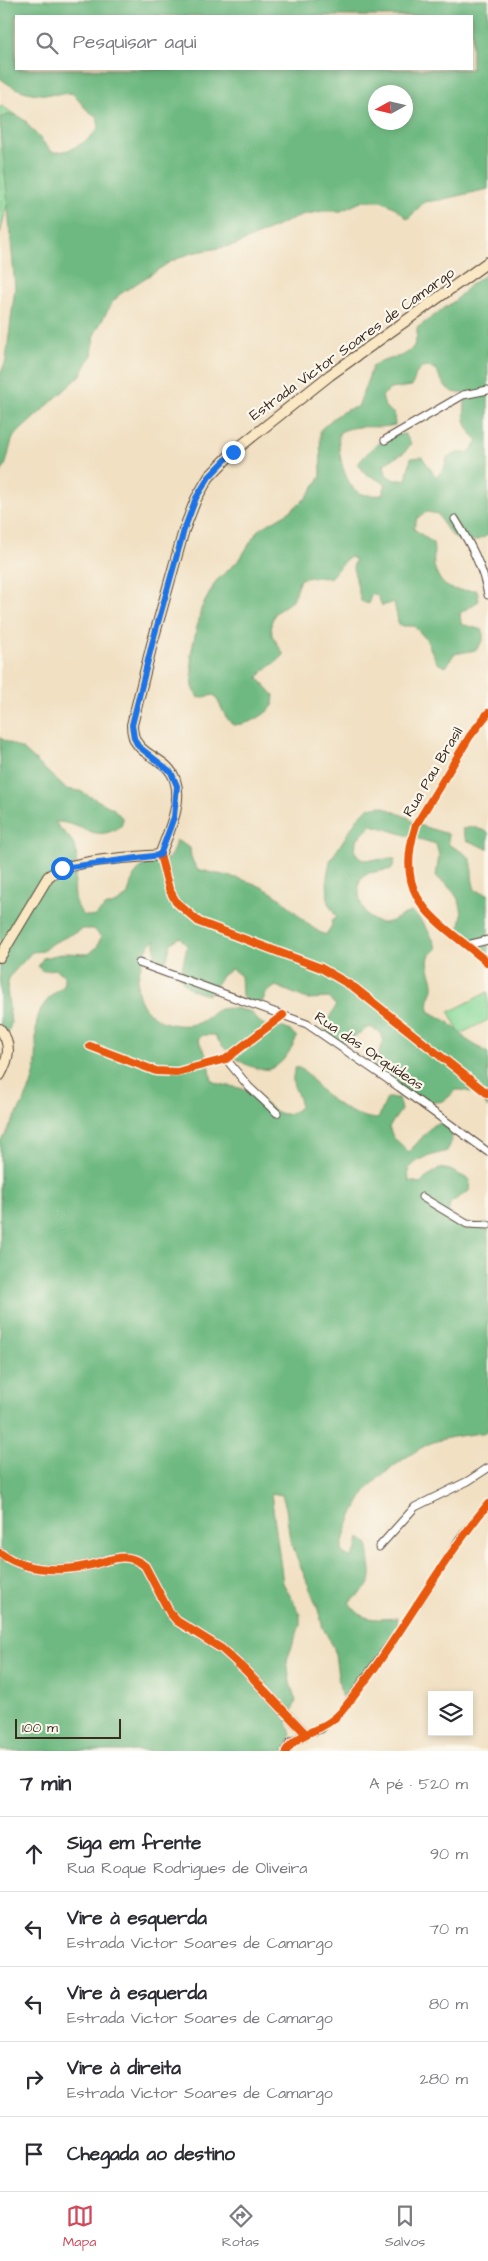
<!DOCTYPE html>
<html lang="pt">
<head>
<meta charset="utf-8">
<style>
  body { margin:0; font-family:"Architects Daughter",sans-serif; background:#f2f2f3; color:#2b2b33 }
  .controls { position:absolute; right:15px; bottom:15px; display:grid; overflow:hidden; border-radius:0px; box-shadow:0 2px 8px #0003 }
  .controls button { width:45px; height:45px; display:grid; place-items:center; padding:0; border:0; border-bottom:1px solid #e1e1e2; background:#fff; color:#2b2b33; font:25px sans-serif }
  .compass { position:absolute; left:368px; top:85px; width:45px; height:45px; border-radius:50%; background:#fff; box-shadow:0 2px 8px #0003; rotate:262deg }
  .scale { position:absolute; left:15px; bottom:12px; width:106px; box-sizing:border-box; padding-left:5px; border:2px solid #3b2a1e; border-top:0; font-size:14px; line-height:18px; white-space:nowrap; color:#3b2a1e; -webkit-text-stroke:4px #fbf7ec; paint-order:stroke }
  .stop { position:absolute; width:15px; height:15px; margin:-11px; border:4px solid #1a73e8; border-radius:50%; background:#fff }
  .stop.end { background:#1a73e8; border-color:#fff; box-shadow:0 1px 5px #0008 }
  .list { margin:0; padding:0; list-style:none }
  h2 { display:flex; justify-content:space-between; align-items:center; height:65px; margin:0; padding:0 20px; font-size:21px }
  h2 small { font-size:16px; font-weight:400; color:#7c7c81 }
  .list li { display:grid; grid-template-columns:32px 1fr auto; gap:15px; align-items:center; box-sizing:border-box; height:75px; padding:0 20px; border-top:1px solid #e1e1e2 }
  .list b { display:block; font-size:19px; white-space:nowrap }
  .list p { margin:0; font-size:16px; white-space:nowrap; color:#7c7c81 }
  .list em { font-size:16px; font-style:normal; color:#7c7c81 }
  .icon { flex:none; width:28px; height:28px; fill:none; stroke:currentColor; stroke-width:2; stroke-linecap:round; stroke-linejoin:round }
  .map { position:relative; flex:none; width:488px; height:1751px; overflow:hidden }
  .search { position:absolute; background:#fff; box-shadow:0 2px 8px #0003; left:15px; right:15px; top:15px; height:55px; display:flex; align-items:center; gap:12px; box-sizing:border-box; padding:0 18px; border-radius:0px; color:#7c7c81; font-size:19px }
  .sheet { height:440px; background:#fff }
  nav { display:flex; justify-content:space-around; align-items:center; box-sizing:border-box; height:70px; border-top:1px solid #e1e1e2; background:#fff; font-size:14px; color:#7c7c81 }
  nav a { display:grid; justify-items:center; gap:2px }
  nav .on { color:#d1495b }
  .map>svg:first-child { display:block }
  .green { fill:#89d999; stroke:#62825c }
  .forest { fill:#6eb981; stroke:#547250; fill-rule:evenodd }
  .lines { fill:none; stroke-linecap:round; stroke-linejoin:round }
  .minor-casing { stroke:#564537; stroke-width:9 }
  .tertiary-casing { stroke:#564537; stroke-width:11 }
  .secondary-casing { stroke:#564537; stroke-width:12 }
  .minor { stroke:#fff; stroke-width:7 }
  .tertiary { stroke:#fff; stroke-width:9 }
  .secondary { stroke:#fae7c3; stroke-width:10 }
  .cycleway-casing { stroke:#fbf7ec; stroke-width:11 }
  .cycleway { stroke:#e8590c; stroke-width:8 }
  .route { stroke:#1a73e8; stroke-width:6 }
  .labels { text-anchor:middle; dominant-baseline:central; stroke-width:4.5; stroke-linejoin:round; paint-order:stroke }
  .street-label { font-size:15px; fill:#3b2a1e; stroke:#fbf7ec }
</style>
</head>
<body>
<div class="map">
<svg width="488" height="1751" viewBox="0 0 488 1751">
  <rect width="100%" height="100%" fill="#fbf7ec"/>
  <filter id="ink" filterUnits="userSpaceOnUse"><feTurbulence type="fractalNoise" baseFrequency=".02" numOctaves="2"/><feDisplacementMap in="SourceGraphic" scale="10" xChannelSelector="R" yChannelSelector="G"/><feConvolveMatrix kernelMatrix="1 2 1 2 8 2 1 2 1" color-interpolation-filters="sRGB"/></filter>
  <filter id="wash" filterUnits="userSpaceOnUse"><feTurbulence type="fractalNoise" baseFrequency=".0096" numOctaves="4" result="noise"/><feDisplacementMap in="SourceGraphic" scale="20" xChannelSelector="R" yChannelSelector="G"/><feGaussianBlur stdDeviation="1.12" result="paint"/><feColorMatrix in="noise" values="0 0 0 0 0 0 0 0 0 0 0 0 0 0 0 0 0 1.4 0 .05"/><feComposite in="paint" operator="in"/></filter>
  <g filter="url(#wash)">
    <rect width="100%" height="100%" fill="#f1e0c2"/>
    <path class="green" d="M 0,105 L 27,122 L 0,234 Z
      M 488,992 L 488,1020 L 460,1034 L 449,1012 Z"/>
    <path class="forest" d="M 0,0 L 488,0 L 488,189 L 440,200 L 424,202 L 408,219 L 394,207 L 381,201 L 363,201 L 341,211 L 323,211 L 301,215 L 236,245 L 191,253 L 170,262 L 120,294 L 112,303 L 95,333 L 92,355 L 80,376 L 14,436 C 8,448 9,463 0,474 L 0,375 L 6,360 L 15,287 L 0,118 L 10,114 L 21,117 L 52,152 C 70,153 89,142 99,127 L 97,117 L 87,110 L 72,93 C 46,96 21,96 0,78 ZM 472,16 L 472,69 L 16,69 L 16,16 ZM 406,92 L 406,122 L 376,122 L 376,92 Z
      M 488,273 L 488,535 C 460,551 451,538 438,514 L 427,512 L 417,518 L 414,529 L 433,543 C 435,551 433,560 434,566 C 442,592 455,591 477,590 L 479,601 L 460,613 L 461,624 L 483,630 L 483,641 L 476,650 L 454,654 L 446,667 L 437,663 L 426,639 L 414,626 L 399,626 L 394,602 L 382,606 L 378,596 L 372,593 L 368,604 L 361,601 L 353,567 L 355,560 L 350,557 L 346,559 L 330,578 L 311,577 L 300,579 L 293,600 L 275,613 L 271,623 L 272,635 L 284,655 C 275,665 265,667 258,678 L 274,695 L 273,706 C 261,718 250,724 233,725 L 226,717 L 215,695 L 198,698 L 193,687 L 191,654 L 201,609 L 216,581 L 240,559 L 258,530 L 289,512 L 306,498 L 321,476 L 320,430 C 332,419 342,409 358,407 L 373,365 C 395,354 418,361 417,328 L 453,302 L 470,285 ZM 424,366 L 435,369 C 444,383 446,395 466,393 C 464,418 461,421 478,442 L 468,453 L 457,453 L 447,458 L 444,469 L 436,477 L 422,457 L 411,458 L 406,480 L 395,480 L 386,475 L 384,464 L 405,452 L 411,443 L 405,434 C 384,435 371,448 358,464 L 365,473 L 386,484 L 382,495 C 376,495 368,496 362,494 C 344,489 337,449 339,433 C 356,422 376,430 395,425 L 394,414 L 385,407 L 382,396 L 390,389 L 412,386 L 416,374 Z
      M 0,738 L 24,750 L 66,789 L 80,791 L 114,809 L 123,819 L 121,826 C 94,845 81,821 55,822 C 61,831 74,839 76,850 C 79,873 67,895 83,915 L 94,917 L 105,907 L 117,903 L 127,896 L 134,876 L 141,867 C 161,858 170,868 176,840 L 190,848 L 191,858 L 197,869 C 226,877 248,877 274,894 C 293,906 306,928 326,935 L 332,925 L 331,921 L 337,918 L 328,903 L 327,877 L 330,861 L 357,819 L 368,808 L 381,806 L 409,818 L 415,824 L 448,834 L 449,845 C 484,862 466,862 475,890 L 488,894 L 488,954 L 464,940 L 457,932 C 469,908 456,890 436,877 L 439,855 L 436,844 L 372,825 L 356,840 L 355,852 L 362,860 L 395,859 L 392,869 L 369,873 L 360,879 C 356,894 362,922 383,923 C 393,923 400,914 412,912 C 423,921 432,935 437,949 L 429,956 C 426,970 434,976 433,988 C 431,999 427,997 429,1011 L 450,1023 L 467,1040 L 488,1053 L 488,1108 C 480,1096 471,1089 456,1090 C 451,1095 445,1102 437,1102 C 419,1102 390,1081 375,1073 L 375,1062 L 384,1041 L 379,1031 L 369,1027 C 351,1039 337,1052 324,1027 L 336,1006 L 329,998 L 307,999 L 276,986 L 267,992 L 262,1002 L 251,1002 L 242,997 L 241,976 L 232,969 L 223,975 L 208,995 C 194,992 187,989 180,977 L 187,946 L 180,937 L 171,943 L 165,965 L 155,962 L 155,940 C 144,948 142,961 139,973 C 129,1010 166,1033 198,1023 C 206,1020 212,1011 221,1009 C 231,1007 241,1009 251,1012 C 270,1039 279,1017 297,1037 C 291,1049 283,1066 269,1069 C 250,1073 222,1050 215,1035 L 203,1035 L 198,1039 L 208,1059 L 212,1081 C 223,1086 235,1086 246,1090 C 267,1099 278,1127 300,1107 C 300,1089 287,1087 296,1067 C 309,1071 310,1079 319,1088 C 334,1104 356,1118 378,1119 L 387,1098 L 398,1098 L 401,1110 L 389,1127 L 393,1137 L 409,1152 L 433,1125 L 445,1122 C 453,1133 454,1139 447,1151 L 426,1157 L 416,1162 L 408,1170 L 409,1181 L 420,1183 L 439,1168 L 450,1170 L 470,1180 L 469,1191 L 450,1203 L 448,1214 L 458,1223 L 488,1224 L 488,1432 C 469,1435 449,1436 431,1443 C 416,1449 375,1478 366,1491 C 354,1508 344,1532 341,1552 L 351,1558 L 357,1548 L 359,1537 L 368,1544 C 370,1577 380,1581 349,1602 C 362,1623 376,1619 397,1618 L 399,1629 L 347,1697 L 341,1696 L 334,1648 L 323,1628 L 317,1606 L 290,1541 L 286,1508 L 282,1495 L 271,1493 L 283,1583 L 300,1614 L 300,1625 L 287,1660 L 290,1683 L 296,1701 L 287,1723 L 291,1733 L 286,1751 L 0,1751 L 0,1141 L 6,1134 C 14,1117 28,1098 33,1079 C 44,1039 20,1016 64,986 L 64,975 L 54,969 L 43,971 L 38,967 L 43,958 L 65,953 L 89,954 L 97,947 L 101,937 L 94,929 L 83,929 L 51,944 L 43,951 L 32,952 L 9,977 L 7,989 L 11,1023 L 8,1034 L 0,1033 Z
      M 473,827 L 488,832 L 488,849 L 466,840 L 462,829 Z"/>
  </g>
  <g filter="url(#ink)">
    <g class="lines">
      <g class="minor-casing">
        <path id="minor" d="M 385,440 L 463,395 L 488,390
          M 455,519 C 470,543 483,567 488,595
          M 488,713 L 470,736 L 416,825 C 391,902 437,919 488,963
          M 160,855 L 169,889 L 176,902 L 199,922 L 321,968 L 355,988 L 488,1094
          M 467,945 L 488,940
          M 139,963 L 307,1024 L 399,1087 L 488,1152
          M 90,1046 L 156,1071 L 177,1072 L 226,1059 L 283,1015
          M 226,1059 L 249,1087 L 277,1113
          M 422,1197 L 467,1224 L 488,1225
          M 379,1547 L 415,1507 L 468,1481 L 488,1468
          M 306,1734 L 321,1729 L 340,1713 L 419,1603 L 460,1538 L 488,1504"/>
      </g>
      <g class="tertiary-casing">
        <path id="tertiary" d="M 0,1553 C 25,1571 56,1572 86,1566 C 108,1562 125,1549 145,1566 L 170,1613 L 177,1621 L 222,1649 L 246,1671 L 306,1734 L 291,1743 L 286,1751"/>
      </g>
      <g class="secondary-casing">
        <path id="secondary" d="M 0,957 L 48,877 C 68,859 131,858 160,855 C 168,833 183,803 175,780 C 167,754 132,759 132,725 L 152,644 L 184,530 L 196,499 L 209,477 L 233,452 L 330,375 L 488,262
          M 0,1029 C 12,1044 9,1059 0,1075"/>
      </g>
      <use href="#minor" class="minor"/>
      <use href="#tertiary" class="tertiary"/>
      <use href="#secondary" class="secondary"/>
      <g class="cycleway-casing">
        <path id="cycleway" d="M 488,713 L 470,736 L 416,825 C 391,902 437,919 488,963
          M 160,855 L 169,889 L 176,902 L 199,922 L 321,968 L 355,988 L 488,1094
          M 90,1046 L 156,1071 L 177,1072 L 226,1059 L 283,1015
          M 0,1553 C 25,1571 56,1572 86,1566 C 108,1562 125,1549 145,1566 L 170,1613 L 177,1621 L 222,1649 L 246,1671 L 306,1734
          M 286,1751 C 299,1731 325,1731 341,1712 C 395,1647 434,1570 488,1504"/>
      </g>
      <use href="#cycleway" class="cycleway"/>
    </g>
  </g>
  <g class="lines" filter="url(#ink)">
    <path class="route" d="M 62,868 L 160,855 L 174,817 L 177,786 L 171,772 L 138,746 L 134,738 L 132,725 L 152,644 L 184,530 L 196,498 L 209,477 L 233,452"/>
  </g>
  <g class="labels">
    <g class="street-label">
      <text transform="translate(352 344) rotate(-36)">Estrada Victor Soares de Camargo</text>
      <text transform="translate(433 772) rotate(-59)">Rua Pau Brasil</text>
      <text transform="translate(369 1051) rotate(34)">Rua das Orquídeas</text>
    </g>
  </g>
</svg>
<div class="controls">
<button><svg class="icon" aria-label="layers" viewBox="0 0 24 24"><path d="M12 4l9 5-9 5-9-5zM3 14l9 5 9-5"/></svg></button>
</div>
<svg class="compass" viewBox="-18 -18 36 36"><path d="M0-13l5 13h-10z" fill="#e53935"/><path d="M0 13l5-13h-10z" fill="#7c7c81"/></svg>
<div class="scale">100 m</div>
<div class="stop" style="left:62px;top:868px"></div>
<div class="stop end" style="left:233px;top:452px"></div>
<div class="search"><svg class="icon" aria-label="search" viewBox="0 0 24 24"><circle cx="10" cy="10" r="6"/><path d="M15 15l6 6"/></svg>Pesquisar aqui</div>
</div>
<section class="sheet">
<h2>7 min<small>A pé · 520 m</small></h2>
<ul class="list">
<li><svg class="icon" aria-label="ahead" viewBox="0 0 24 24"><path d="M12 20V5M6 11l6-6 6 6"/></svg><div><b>Siga em frente</b><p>Rua Roque Rodrigues de Oliveira</p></div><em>90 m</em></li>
<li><svg class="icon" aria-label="left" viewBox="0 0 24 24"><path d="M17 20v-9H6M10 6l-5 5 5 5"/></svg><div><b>Vire à esquerda</b><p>Estrada Victor Soares de Camargo</p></div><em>70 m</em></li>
<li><svg class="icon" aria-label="left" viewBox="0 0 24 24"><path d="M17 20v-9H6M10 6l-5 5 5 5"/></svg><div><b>Vire à esquerda</b><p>Estrada Victor Soares de Camargo</p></div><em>80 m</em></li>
<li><svg class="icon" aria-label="right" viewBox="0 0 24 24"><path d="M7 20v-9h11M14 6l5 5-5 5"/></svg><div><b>Vire à direita</b><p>Estrada Victor Soares de Camargo</p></div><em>280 m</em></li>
<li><svg class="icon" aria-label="arrive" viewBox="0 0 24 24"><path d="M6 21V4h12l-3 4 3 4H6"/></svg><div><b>Chegada ao destino</b></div></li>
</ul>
</section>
<nav>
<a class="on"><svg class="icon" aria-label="map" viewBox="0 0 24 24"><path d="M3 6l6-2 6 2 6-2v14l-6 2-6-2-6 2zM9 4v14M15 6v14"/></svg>Mapa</a>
<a><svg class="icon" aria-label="directions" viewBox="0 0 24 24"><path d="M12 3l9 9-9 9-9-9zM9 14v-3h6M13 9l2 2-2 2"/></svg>Rotas</a>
<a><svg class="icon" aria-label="saved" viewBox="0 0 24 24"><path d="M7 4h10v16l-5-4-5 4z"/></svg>Salvos</a>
</nav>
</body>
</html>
